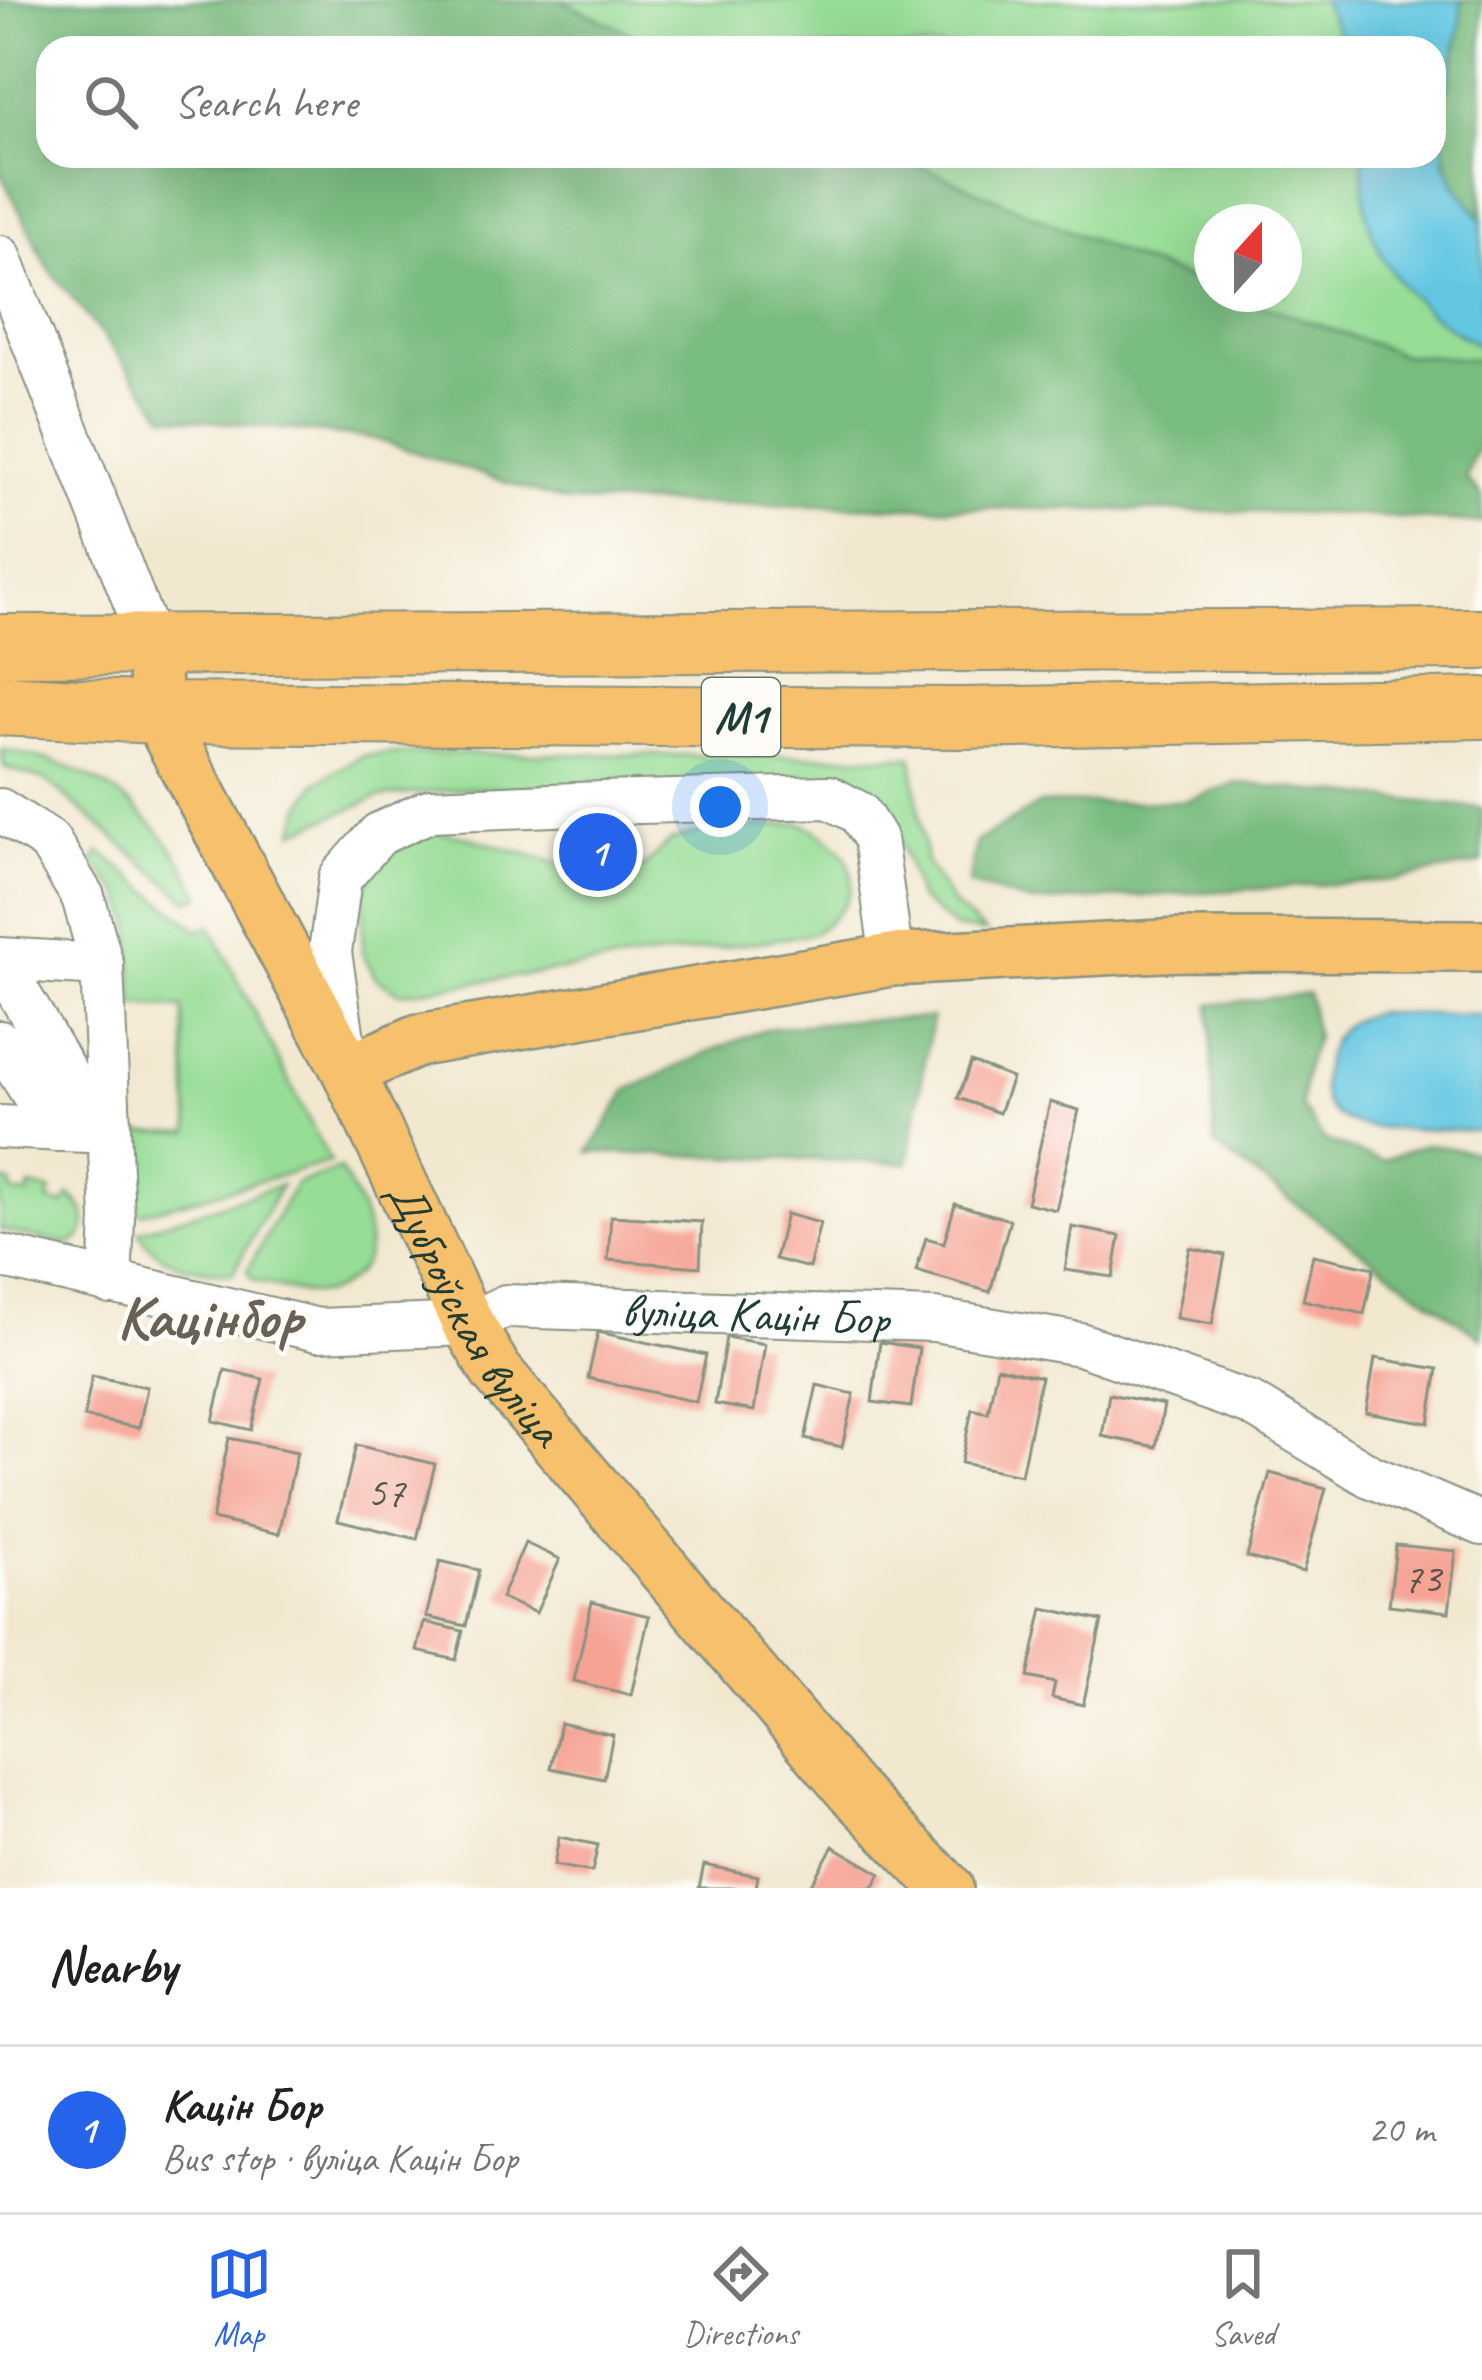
<!DOCTYPE html>
<html lang="en">
<head>
<meta charset="utf-8">
<style>
  body { margin:0; font-family:Caveat,sans-serif; background:#f6f6f6; color:#202124 }
  .compass { position:absolute; left:1194px; top:204px; width:108px; height:108px; border-radius:50%; background:#fff; box-shadow:0 12px 48px #0002; rotate:21deg }
  .you { position:absolute; left:720px; top:807px; width:42px; height:42px; margin:-30px; border:9px solid #fff; border-radius:50%; background:#1a73e8; box-shadow:0 0 0 18px #1a73e833 }
  .badge { display:grid; place-items:center; width:78px; height:78px; border-radius:50%; background:#2563eb; color:#fff; font-size:39px; font-weight:700 }
  .pin { position:absolute; translate:-50% -50%; border:6px solid #fff; box-shadow:0 3px 12px #0006 }
  .list { margin:0; padding:0; list-style:none }
  h2 { display:flex; justify-content:space-between; align-items:center; height:156px; margin:0; padding:0 48px; font-size:51px }
  h2 small { font-size:39px; font-weight:400; color:#757577 }
  .list li { display:grid; grid-template-columns:78px 1fr auto; gap:36px; align-items:center; box-sizing:border-box; height:168px; padding:0 48px; border-top:3px solid #e0e0e0 }
  .list b { display:block; font-size:45px; white-space:nowrap }
  .list p { margin:0; font-size:39px; white-space:nowrap; color:#757577 }
  .list em { font-size:39px; font-style:normal; color:#757577 }
  .icon { flex:none; width:66px; height:66px; fill:none; stroke:currentColor; stroke-width:2; stroke-linecap:round; stroke-linejoin:round }
  .map { position:relative; flex:none; width:1482px; height:1888px; overflow:hidden }
  .search { position:absolute; background:#fff; box-shadow:0 12px 48px #0002; left:36px; right:36px; top:36px; height:132px; display:flex; align-items:center; gap:30px; box-sizing:border-box; padding:0 42px; border-radius:36px; color:#757577; font-size:45px }
  .sheet { height:324px; background:#fff }
  nav { display:flex; justify-content:space-around; align-items:center; box-sizing:border-box; height:168px; border-top:3px solid #e0e0e0; background:#fff; font-size:33px; color:#757577 }
  nav a { display:grid; justify-items:center; gap:6px }
  nav .on { color:#2563eb }
  .map>svg:first-child { display:block }
  .green { fill:#97dd96; stroke:#5b8d65; stroke-width:3 }
  .forest { fill:#79bc7f; stroke:#4c7c5a; stroke-width:3 }
  .water { fill:#64c7e2; stroke:#42828b; stroke-width:3 }
  .building { fill:#f6a394 }
  .lines { fill:none; stroke-linecap:round; stroke-linejoin:round }
  .minor-casing { stroke:#889282; stroke-width:46 }
  .major-casing { stroke:#889282; stroke-width:56 }
  .highway-casing { stroke:#889282; stroke-width:64 }
  .minor { stroke:#fff; stroke-width:42 }
  .major { stroke:#f7c06c; stroke-width:51 }
  .highway { stroke:#f7c06c; stroke-width:60 }
  .labels { text-anchor:middle; dominant-baseline:central; stroke-width:9; stroke-linejoin:round; paint-order:stroke }
  .number-label { font-size:42px; fill:#55564c }
  .shield { fill:#fdfcf7; stroke:#62766e; stroke-width:3 }
  .shield-label { font-size:45px; font-weight:bold; fill:#1f3d34 }
  .street-label { font-size:48px; fill:#1f3d34; stroke:#fdfcf7 }
  .district-label { font-size:60px; font-weight:bold; fill:#6a6156; stroke:#fdfcf7 }
</style>
</head>
<body>
<div class="map">
<svg width="1482" height="1888" viewBox="0 0 1482 1888">
  <rect width="100%" height="100%" fill="#fdfcf7"/>
  <filter id="ink" filterUnits="userSpaceOnUse"><feTurbulence type="fractalNoise" baseFrequency=".00833" numOctaves="2"/><feDisplacementMap in="SourceGraphic" scale="24" xChannelSelector="R" yChannelSelector="G"/><feConvolveMatrix kernelMatrix="1 2 1 2 8 2 1 2 1" color-interpolation-filters="sRGB"/></filter>
  <filter id="wash" filterUnits="userSpaceOnUse"><feTurbulence type="fractalNoise" baseFrequency=".004" numOctaves="4" result="noise"/><feDisplacementMap in="SourceGraphic" scale="48" xChannelSelector="R" yChannelSelector="G"/><feGaussianBlur stdDeviation="2.7" result="paint"/><feColorMatrix in="noise" values="0 0 0 0 0 0 0 0 0 0 0 0 0 0 0 0 0 1.4 0 .05"/><feComposite in="paint" operator="in"/></filter>
  <g filter="url(#wash)">
    <rect width="100%" height="100%" fill="#f2e8d0"/>
    <path class="green" d="M 560,0 L 1322,0 L 1346,48 L 661,48 Z
      M 897,156 L 1362,156 L 1366,213 L 1458,334 L 1482,347 L 1482,360 L 1403,355 L 1232,294 L 1284,294 L 1284,222 L 1212,222 L 1212,287 L 1139,261 Z
      M 1,749 C 94,764 160,811 201,897 L 188,900 L 47,781 L 4,767 Z
      M 391,753 L 912,757 L 926,862 L 953,905 L 985,932 L 955,928 L 919,899 L 887,801 L 859,786 L 470,788 L 379,797 L 294,832 L 303,804 L 316,783 L 362,756 Z
      M 802,823 C 863,853 870,895 812,934 L 400,993 L 376,978 L 362,953 L 364,894 L 373,871 L 390,852 L 432,831 L 463,836 L 575,868 L 644,867 L 670,841 L 707,830 Z
      M 100,852 L 198,930 L 210,925 L 330,1162 L 142,1213 L 131,1208 L 130,1133 L 190,1132 L 183,1008 L 134,1005 L 131,922 L 121,895 L 93,862 Z
      M 340,1169 C 357,1201 388,1248 351,1279 C 342,1286 328,1294 317,1294 C 300,1295 270,1284 253,1280 L 247,1271 L 295,1184 Z
      M 0,1180 L 12,1184 L 11,1192 L 28,1195 L 30,1186 L 51,1191 L 48,1201 L 64,1205 L 69,1195 C 89,1210 94,1232 69,1245 L 0,1230 Z
      M 281,1185 L 232,1274 C 198,1270 154,1265 139,1231 Z"/>
    <path class="forest" d="M 0,0 L 560,0 L 661,48 L 48,48 L 48,156 L 897,156 L 1139,261 L 1212,287 L 1212,294 L 1232,294 L 1403,355 L 1482,360 L 1482,434 L 1466,478 L 1482,496 L 1482,523 L 1321,513 L 566,502 L 372,438 L 166,416 L 47,266 L 0,172 Z
      M 1461,0 L 1482,0 L 1482,220 C 1410,145 1461,85 1461,0 Z
      M 1237,783 L 1482,808 L 1482,863 L 1395,880 L 1032,903 L 968,884 L 976,842 L 1040,804 L 1186,801 Z
      M 1308,994 L 1316,1037 L 1307,1062 L 1301,1106 L 1325,1141 L 1382,1161 L 1427,1144 L 1482,1153 L 1482,1338 L 1214,1145 L 1210,1005 Z
      M 932,1018 L 908,1163 L 589,1152 L 628,1090 L 716,1049 L 766,1029 L 841,1021 Z"/>
    <path class="water" d="M 1322,0 L 1461,0 L 1461,22 L 1444,103 L 1443,135 L 1445,161 L 1457,187 L 1482,220 L 1482,347 C 1428,318 1380,276 1367,214 C 1363,195 1364,175 1362,156 L 1434,156 L 1434,48 L 1346,48 Z
      M 1376,1013 L 1482,1015 L 1482,1131 C 1457,1130 1431,1130 1406,1129 C 1351,1128 1305,1121 1328,1052 C 1336,1027 1351,1018 1376,1013 Z"/>
    <g id="blocks">
      <path class="building" d="M 971,1062 L 1012,1078 L 999,1113 L 958,1098 Z
        M 1050,1102 L 1079,1110 L 1056,1210 L 1027,1203 Z
        M 955,1204 L 1010,1220 L 990,1292 L 916,1271 L 926,1238 L 944,1243 Z
        M 786,1214 L 820,1223 L 809,1268 L 775,1259 Z
        M 611,1216 L 702,1222 L 700,1267 L 608,1260 Z
        M 1072,1227 L 1120,1236 L 1113,1277 L 1065,1270 Z
        M 1190,1248 L 1225,1255 L 1212,1324 L 1176,1318 Z
        M 1313,1255 L 1374,1268 L 1364,1314 L 1303,1300 Z
        M 598,1332 L 706,1355 L 696,1402 L 588,1378 Z
        M 726,1337 L 765,1344 L 754,1411 L 715,1404 Z
        M 880,1342 L 919,1348 L 911,1407 L 872,1402 Z
        M 1375,1358 L 1438,1369 L 1429,1423 L 1366,1412 Z
        M 997,1367 L 1041,1377 L 1021,1475 L 961,1463 L 972,1409 L 988,1413 Z
        M 225,1370 L 263,1379 L 251,1430 L 213,1421 Z
        M 92,1376 L 147,1387 L 139,1428 L 84,1417 Z
        M 817,1385 L 854,1394 L 842,1447 L 805,1439 Z
        M 1109,1394 L 1164,1405 L 1156,1447 L 1102,1436 Z
        M 229,1438 L 297,1452 L 279,1534 L 212,1519 Z
        M 356,1445 L 435,1464 L 417,1539 L 338,1520 Z
        M 1270,1473 L 1326,1488 L 1303,1572 L 1247,1557 Z
        M 525,1543 L 560,1559 L 536,1613 L 501,1598 Z
        M 1396,1545 L 1456,1551 L 1449,1612 L 1389,1605 Z
        M 440,1561 L 479,1570 L 466,1626 L 426,1617 Z
        M 592,1602 L 649,1616 L 631,1695 L 574,1681 Z
        M 1043,1608 L 1102,1621 L 1083,1705 L 1052,1698 L 1055,1683 L 1028,1677 Z
        M 424,1622 L 463,1631 L 456,1660 L 417,1651 Z
        M 560,1723 L 613,1735 L 604,1779 L 551,1768 Z
        M 559,1837 L 598,1845 L 592,1872 L 554,1865 Z
        M 833,1846 L 881,1874 L 873,1888 L 809,1888 Z
        M 704,1865 L 758,1876 L 756,1888 L 699,1888 Z"/>
    </g>
  </g>
  <g filter="url(#ink)">
    <use href="#blocks" fill-opacity="0" stroke="#889282" stroke-width="3"/>
    <g class="lines">
      <g class="minor-casing">
        <g id="minor">
          <path d="M 0,257 L 152,646"/>
          <path d="M 0,810 L 49,841 L 83,897 L 102,965 L 113,1219 L 110,1283"/>
          <path d="M 0,959 L 102,965"/>
          <path d="M 0,961 L 100,1132"/>
          <path d="M 0,1042 L 56,1130"/>
          <path d="M 345,1052 L 330,952 L 340,878 L 379,834 L 431,810 L 601,803 L 829,797 L 859,813 L 875,838 L 892,960"/>
          <path d="M 0,1127 L 109,1132"/>
          <path id="s1" d="M 0,1256 L 318,1330 L 468,1324 L 506,1306 L 934,1320 L 1080,1344 L 1251,1404 L 1370,1476 L 1482,1524"/>
        </g>
      </g>
      <g class="major-casing">
        <g id="major">
          <path id="s2" d="M 152,646 L 157,713 L 348,1071 L 468,1324 L 496,1371 L 851,1790 L 947,1888"/>
          <path d="M 348,1071 L 419,1040 L 892,960 L 1182,945 L 1482,946"/>
        </g>
      </g>
      <g class="highway-casing">
        <path id="highway" d="M 0,645 L 1482,639
          M 0,705 L 157,713 L 961,718 L 1482,708"/>
      </g>
      <use href="#minor" class="minor"/>
      <use href="#major" class="major"/>
      <use href="#highway" class="highway"/>
    </g>
  </g>
  <g class="labels">
    <g class="number-label">
      <text x="386" y="1492">57</text>
      <text x="1422" y="1578">73</text>
    </g>
    <rect class="shield" x="702" y="678" width="78" height="78" rx="9"/>
    <g class="shield-label">
      <text x="741" y="717">М1</text>
    </g>
    <g class="street-label">
      <text stroke="none"><textPath href="#s2" startOffset="747">Дуброўская вуліца</textPath></text>
      <text stroke="none"><textPath href="#s1" startOffset="768">вуліца Кацін Бор</textPath></text>
    </g>
    <g class="district-label">
      <text x="210" y="1317">Кацінбор</text>
    </g>
  </g>
</svg>
<svg class="compass" viewBox="-18 -18 36 36"><path d="M0-13l5 13h-10z" fill="#e53935"/><path d="M0 13l5-13h-10z" fill="#757577"/></svg>
<div class="you"></div>
<div class="pin badge" style="left:598px;top:852px">1</div>
<div class="search"><svg class="icon" aria-label="search" viewBox="0 0 24 24"><circle cx="10" cy="10" r="6"/><path d="M15 15l6 6"/></svg>Search here</div>
</div>
<section class="sheet">
<h2>Nearby<small></small></h2>
<ul class="list">
<li><span class="badge">1</span><div><b>Кацін Бор</b><p>Bus stop · вуліца Кацін Бор</p></div><em>20 m</em></li>
</ul>
</section>
<nav>
<a class="on"><svg class="icon" aria-label="map" viewBox="0 0 24 24"><path d="M3 6l6-2 6 2 6-2v14l-6 2-6-2-6 2zM9 4v14M15 6v14"/></svg>Map</a>
<a><svg class="icon" aria-label="directions" viewBox="0 0 24 24"><path d="M12 3l9 9-9 9-9-9zM9 14v-3h6M13 9l2 2-2 2"/></svg>Directions</a>
<a><svg class="icon" aria-label="saved" viewBox="0 0 24 24"><path d="M7 4h10v16l-5-4-5 4z"/></svg>Saved</a>
</nav>
</body>
</html>
